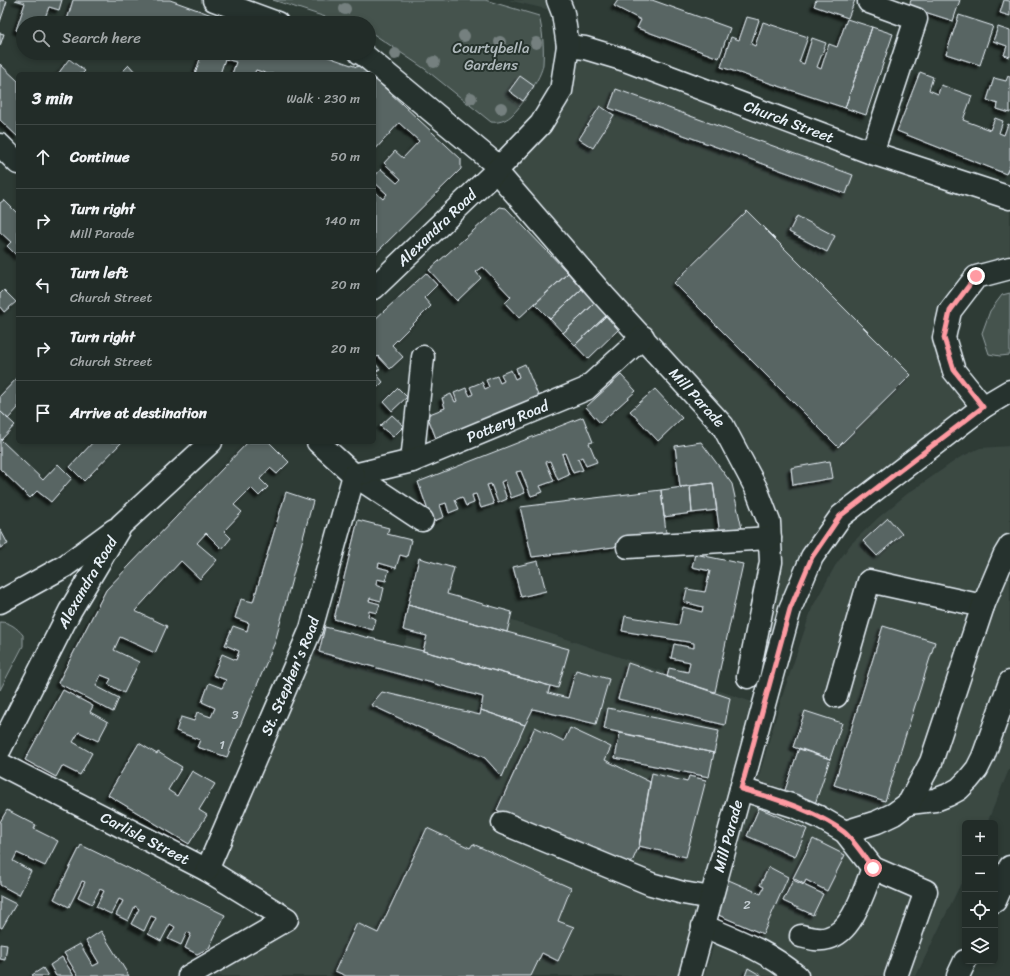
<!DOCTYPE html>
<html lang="en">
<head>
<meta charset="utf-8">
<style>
  body { margin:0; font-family:Sriracha,sans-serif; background:#2e3834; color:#f1f3f6 }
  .controls { position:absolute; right:12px; bottom:12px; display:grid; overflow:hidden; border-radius:6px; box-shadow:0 2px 6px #0003 }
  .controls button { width:36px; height:36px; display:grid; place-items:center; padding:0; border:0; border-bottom:1px solid #3f4845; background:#222c28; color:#f1f3f6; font:20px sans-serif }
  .stop { position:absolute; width:12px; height:12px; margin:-9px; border:3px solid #ff9aa2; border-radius:50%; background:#fff }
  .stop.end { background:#ff9aa2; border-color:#fff; box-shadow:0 1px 4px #0008 }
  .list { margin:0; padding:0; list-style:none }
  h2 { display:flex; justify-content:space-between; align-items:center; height:52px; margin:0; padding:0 16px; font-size:17px }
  h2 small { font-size:13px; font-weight:400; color:#a2a7a8 }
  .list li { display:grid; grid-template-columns:26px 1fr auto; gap:12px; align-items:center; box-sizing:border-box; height:64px; padding:0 16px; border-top:1px solid #3f4845 }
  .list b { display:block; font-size:15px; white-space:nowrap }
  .list p { margin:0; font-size:13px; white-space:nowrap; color:#a2a7a8 }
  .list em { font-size:13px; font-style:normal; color:#a2a7a8 }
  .icon { flex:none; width:22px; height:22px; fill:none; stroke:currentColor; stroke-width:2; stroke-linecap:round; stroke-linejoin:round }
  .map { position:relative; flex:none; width:1010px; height:976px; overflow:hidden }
  .search { position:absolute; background:#222c28; box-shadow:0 2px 6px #0003; left:16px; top:16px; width:360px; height:44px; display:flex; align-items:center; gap:10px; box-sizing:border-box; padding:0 14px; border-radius:22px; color:#a2a7a8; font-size:15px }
  .panel { position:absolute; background:#222c28; box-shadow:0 2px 6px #0003; left:16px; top:72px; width:360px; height:372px; border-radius:6px }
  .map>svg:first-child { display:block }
  .built { fill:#3b4843 }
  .green { fill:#45524e; stroke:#96a2a3 }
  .building { fill:#596563; stroke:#e8f1f8; filter:url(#shadow) }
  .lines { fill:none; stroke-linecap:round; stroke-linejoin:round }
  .minor-casing { stroke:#e8f1f8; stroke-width:25 }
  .major-casing { stroke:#e8f1f8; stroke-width:25 }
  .minor { stroke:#26332d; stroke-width:22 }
  .major { stroke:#26332d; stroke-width:22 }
  .tree { fill:#75807f }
  .route { stroke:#ff9aa2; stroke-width:5 }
  .labels { text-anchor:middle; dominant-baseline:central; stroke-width:4; stroke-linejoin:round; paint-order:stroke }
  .number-label { font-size:13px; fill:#c4ced3 }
  .park-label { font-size:15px; fill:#afb9bc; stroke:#26332d }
  .street-label { font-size:15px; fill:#e8f1f8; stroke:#26332d }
</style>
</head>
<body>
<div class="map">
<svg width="1010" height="976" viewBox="0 0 1010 976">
  <defs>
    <filter id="shadow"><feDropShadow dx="-3.5" dy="3.5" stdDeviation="1" flood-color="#0009"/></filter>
  </defs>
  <rect width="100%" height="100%" fill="#2e3b35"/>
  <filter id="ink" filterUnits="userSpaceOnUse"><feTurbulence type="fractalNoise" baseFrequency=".025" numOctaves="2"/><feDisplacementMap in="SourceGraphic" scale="8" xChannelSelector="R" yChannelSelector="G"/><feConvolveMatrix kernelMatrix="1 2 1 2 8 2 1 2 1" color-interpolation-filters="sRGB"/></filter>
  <g filter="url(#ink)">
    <path class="built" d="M 509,0 L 558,0 L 563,13 L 512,1 Z
      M 568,46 L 1010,198 L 1010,268 L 976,277 L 944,338 L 983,407 L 841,516 L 812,557 L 684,976 L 189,976 L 286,919 L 207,870 L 311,629 L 404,645 L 421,590 L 764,706 L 748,677 L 769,522 L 723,426 L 496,171 L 541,124 Z
      M 1010,446 L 1010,767 L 987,823 L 965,823 L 965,875 L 916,976 L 704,976 L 715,941 L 725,919 L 716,914 L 737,835 L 754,793 L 781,700 L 812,608 L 835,566 L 851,544 L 878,518 L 907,494 L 959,458 L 980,448 Z"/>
    <path class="green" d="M 273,0 L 485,0 L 539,16 C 543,32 544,48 543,64 C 542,77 521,107 511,116 C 505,121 498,123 491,122 L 425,69 L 369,31 L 369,23 L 344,23 Z
      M 1010,293 L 1010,355 L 1000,356 L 989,354 L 982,333 L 990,311 L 1002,295 Z
      M 0,622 C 10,622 17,628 23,635 L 23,646 L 0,690 Z"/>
    <path class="building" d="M 0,0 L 7,1 L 0,22 Z
      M 15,0 L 62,0 L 59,10 L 49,7 L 43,23 L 23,23 L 23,33 L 16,30 L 25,3 Z
      M 73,0 L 170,0 L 234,23 L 93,23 L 89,22 L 89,23 L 77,23 L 67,20 Z
      M 618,0 L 652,0 L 730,28 L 719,58 L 637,28 L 641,20 L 614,6 Z
      M 816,0 L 855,0 L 848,18 L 814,6 Z
      M 911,0 L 960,0 L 953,21 L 909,7 Z
      M 1004,0 L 1010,1 L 1010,16 L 1000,13 Z
      M 959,15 L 993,26 L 980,65 L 946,54 Z
      M 747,17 L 759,20 L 751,44 L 755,46 L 763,22 L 808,37 L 799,62 L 804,64 L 812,38 L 826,43 L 817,67 L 821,69 L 829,44 L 837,47 L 847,19 L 872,27 L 845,108 L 721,67 L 731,37 L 739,40 Z
      M 872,27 L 893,34 L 866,115 L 845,108 Z
      M 998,27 L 1010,31 L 1010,57 L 1004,55 L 1007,46 L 993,41 Z
      M 0,33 L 4,34 L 0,46 Z
      M 202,53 L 317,53 L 357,67 L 360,65 L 370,74 L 268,74 L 256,70 L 254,74 L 232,74 L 236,62 L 225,59 L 220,74 L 195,74 Z
      M 69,59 L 85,71 L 82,74 L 58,74 Z
      M 0,64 L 18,81 L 18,137 L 0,120 Z
      M 129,65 L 137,74 L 120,74 Z
      M 920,72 L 933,77 L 929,90 L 938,94 L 941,85 L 972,96 L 963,120 L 990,130 L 995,118 L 1003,121 L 999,133 L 1004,135 L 1008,124 L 1010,125 L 1010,165 L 1006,174 L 897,131 Z
      M 520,76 L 534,86 L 523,101 L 509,91 Z
      M 1008,76 L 1010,77 L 1010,113 L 997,109 L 998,104 L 987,100 L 994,78 L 1006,81 Z
      M 374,78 L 461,159 L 461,169 L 374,255 L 374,191 L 383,199 L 387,194 L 374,182 L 374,177 L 381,169 L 397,183 L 401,179 L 384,163 L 395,151 L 403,158 L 419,141 L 399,123 L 374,151 Z
      M 616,89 L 853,175 L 846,194 L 609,108 Z
      M 600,106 L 614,115 L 593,148 L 579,139 Z
      M 4,200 L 18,214 L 18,257 L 7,246 L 11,242 L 0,232 L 0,203 Z
      M 500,207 L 506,208 L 568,273 L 519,318 L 505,303 L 511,297 L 483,267 L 476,272 L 481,278 L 457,301 L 429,270 Z
      M 747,211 L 911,375 L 838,447 L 674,283 Z
      M 797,216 L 835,236 L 827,252 L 789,232 Z
      M 426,273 L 437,285 L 424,298 L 431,306 L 392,345 L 403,357 L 390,369 L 378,356 L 374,360 L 374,320 Z
      M 568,273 L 582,289 L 550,319 L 535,304 Z
      M 582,289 L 595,303 L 563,333 L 550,319 Z
      M 4,290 L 16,302 L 4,312 L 0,307 L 0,294 Z
      M 595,303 L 607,315 L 575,345 L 563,333 Z
      M 607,315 L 619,329 L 588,359 L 575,345 Z
      M 374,362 L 380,369 L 375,372 L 383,382 L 375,390 Z
      M 525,364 L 540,400 L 437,441 L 427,415 L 445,408 L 442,398 L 451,394 L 455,402 L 457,401 L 454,393 L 466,388 L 470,396 L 473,394 L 470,387 L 482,382 L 485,389 L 489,387 L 486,380 L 497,376 L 500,383 L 504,381 L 501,374 L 511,370 L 515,379 L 519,377 L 516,368 Z
      M 621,375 L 636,391 L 600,423 L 586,407 Z
      M 18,377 L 18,408 L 8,419 L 0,411 L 0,396 Z
      M 398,388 L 407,397 L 392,411 L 384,402 Z
      M 655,389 L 682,418 L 658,441 L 630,411 Z
      M 0,411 L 15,425 L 1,440 L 43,480 L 58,464 L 72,478 L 51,502 L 37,491 L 30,498 L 0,469 Z
      M 392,415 L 404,426 L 393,437 L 380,426 Z
      M 583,417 L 593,442 L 589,443 L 597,462 L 586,466 L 582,457 L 578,459 L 583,470 L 573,473 L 565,453 L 562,454 L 569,475 L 558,480 L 550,461 L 546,462 L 554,481 L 540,486 L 543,492 L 531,496 L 521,471 L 516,472 L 525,493 L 511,498 L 505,480 L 501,482 L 507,499 L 498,503 L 491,484 L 487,485 L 494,504 L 481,508 L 476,494 L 472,495 L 474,503 L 466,506 L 462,497 L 455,500 L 459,509 L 449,513 L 446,503 L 440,505 L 444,517 L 432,522 L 418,482 Z
      M 93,442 L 122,442 L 84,481 L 70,467 Z
      M 248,442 L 269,442 L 289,462 L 277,474 L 270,468 L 260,479 L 268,487 L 259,496 L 251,488 L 234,505 L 242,512 L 224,531 L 231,538 L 222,549 L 206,533 L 197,543 L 217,560 L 200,579 L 181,561 L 135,611 L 167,626 L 155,653 L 120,637 L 114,650 L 139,662 L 124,693 L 108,684 L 111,679 L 101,675 L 96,686 L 119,698 L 113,712 L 58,683 L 106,590 Z
      M 701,442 L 732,484 L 743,533 L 720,535 L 713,483 L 680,487 L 675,446 Z
      M 830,461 L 833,478 L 793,485 L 791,468 Z
      M 713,483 L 717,510 L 692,513 L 690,486 Z
      M 690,486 L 692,513 L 664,517 L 661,490 Z
      M 661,490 L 667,540 L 617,545 L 614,547 L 532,557 L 520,507 Z
      M 286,492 L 313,501 L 275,642 L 227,757 L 197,747 L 200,740 L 176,731 L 181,717 L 194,721 L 197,712 L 211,717 L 215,708 L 202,702 L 209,683 L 222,688 L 226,680 L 213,675 L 222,654 L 236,660 L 239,651 L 225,645 L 233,626 L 247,631 L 249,623 L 235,618 L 241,599 L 253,602 Z
      M 888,518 L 902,534 L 877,556 L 863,541 Z
      M 358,520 L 389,528 L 387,534 L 411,540 L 407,557 L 400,555 L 396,568 L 379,563 L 378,567 L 389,570 L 386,581 L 377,579 L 376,585 L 384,588 L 381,601 L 370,598 L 369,601 L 380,604 L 377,613 L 369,611 L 368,616 L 376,619 L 373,630 L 334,619 Z
      M 0,529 L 8,544 L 0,548 Z
      M 695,554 L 743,564 L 715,692 L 667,677 L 669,668 L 688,672 L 690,662 L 671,658 L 674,644 L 694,648 L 694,643 L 622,631 L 625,616 L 679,625 L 683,607 L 702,612 L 703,607 L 684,602 L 687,589 L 705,592 L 710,571 L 692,567 Z
      M 419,558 L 454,568 L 447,594 L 512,612 L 507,632 L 408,605 Z
      M 538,561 L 546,591 L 521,597 L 513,567 Z
      M 408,605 L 569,649 L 558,688 L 423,651 L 427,636 L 403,630 Z
      M 883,626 L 935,642 L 885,801 L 834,785 Z
      M 325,627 L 423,651 L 550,686 L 548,693 L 568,698 L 576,670 L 609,679 L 596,724 L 533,709 L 525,725 L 481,710 L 483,697 L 319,652 Z
      M 628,663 L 730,698 L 725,725 L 618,699 Z
      M 63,690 L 93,706 L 90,712 L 108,722 L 98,741 L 79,732 L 73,742 L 92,753 L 80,775 L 62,766 L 56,777 L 25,760 Z
      M 382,692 L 480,715 L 481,710 L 525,725 L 502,777 L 485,758 L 371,705 Z
      M 608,708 L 719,731 L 714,753 L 604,729 Z
      M 805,711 L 842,723 L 830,759 L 793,747 Z
      M 535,727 L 564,741 L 570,728 L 611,747 L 605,760 L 650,782 L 639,846 L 628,871 L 497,810 Z
      M 620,733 L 714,753 L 709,777 L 615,758 Z
      M 139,743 L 157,754 L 158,752 L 182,767 L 168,790 L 177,796 L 192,771 L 215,784 L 199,810 L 207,815 L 189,844 L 108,795 Z
      M 799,748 L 830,759 L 815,804 L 784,793 Z
      M 652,773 L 687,782 L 689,776 L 706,780 L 686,857 L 639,846 Z
      M 759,808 L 807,829 L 795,857 L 747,836 Z
      M 7,810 L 36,825 L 34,829 L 58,841 L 45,866 L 17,853 L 13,861 L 31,871 L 19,895 L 0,885 L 0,822 Z
      M 427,828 L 470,848 L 473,844 L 571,888 L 558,921 L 574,927 L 558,961 L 542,953 L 531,976 L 346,976 L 335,971 L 357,923 L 378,933 Z
      M 813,839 L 845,855 L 827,891 L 806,880 L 804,884 L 793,878 Z
      M 81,845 L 225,915 L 209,948 L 197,954 L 185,948 L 191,934 L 187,932 L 181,945 L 168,939 L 175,927 L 170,924 L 161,941 L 148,934 L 156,918 L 151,916 L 144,931 L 131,924 L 139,909 L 135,906 L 128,921 L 116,915 L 123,901 L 119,899 L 111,914 L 96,907 L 104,891 L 100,889 L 92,904 L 78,897 L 85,882 L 82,881 L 69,907 L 54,899 Z
      M 769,867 L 788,877 L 763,934 L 716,914 L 724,878 L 761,894 L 764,887 L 760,885 Z
      M 793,880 L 823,894 L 813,915 L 783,901 Z
      M 0,896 L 16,904 L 2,928 L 0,927 Z
      M 101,931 L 129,976 L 78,976 L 64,953 L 80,944 L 93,966 L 99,963 L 86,941 Z
      M 0,944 L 7,945 L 5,960 L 0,959 Z
      M 62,957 L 74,976 L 56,976 L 50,965 Z
      M 43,968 L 48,976 L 33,976 L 32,975 Z
      M 748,968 L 762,976 L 745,976 Z"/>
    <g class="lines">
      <g class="minor-casing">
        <g id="minor">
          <path d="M 214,0 L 277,23"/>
          <path d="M 869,2 L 916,19 L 872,153"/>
          <path id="s1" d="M 568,46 L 585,48 L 625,60 L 872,153 L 1010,198"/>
          <path d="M 360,53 L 364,55 L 499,167"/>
          <path d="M 0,145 L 18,163"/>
          <path id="s2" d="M 496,171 L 604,296 L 723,426 L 756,488 L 769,522 L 771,562 L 748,677"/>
          <path id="s3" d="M 374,288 L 496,171 L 541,124 L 561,91 L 568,46 L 563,13 L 558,0"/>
          <path d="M 983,407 L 954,371 L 944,338 L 950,311 L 976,277 L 1010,268"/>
          <path d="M 318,442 L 354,475 L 422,520"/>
          <path d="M 412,461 L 423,357"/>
          <path id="s4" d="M 354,475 L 412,461 L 586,389 L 643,337"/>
          <path d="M 628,547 L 770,538"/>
          <path d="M 0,602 L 65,566 L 114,530"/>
          <path d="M 836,696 L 869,581 L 983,606"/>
          <path id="s5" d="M 0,749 L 70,611 L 121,525 L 211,442"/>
          <path id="s6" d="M 0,764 L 207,870 L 287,919 L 189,976"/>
          <path d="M 741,789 L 794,806 L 819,817 L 845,832 L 873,868 L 926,891 L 896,976"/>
          <path d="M 909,803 L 935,800 L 948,795 L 959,789 L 968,780 L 977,769 L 983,757 L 1010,682"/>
          <path d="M 503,823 L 651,884 L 683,893 L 711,898"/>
          <path d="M 845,832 L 877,822 L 894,814 L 909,803 L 931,762 L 983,606 L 1004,556 L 1010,546"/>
          <path id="s7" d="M 207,870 L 311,629 L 354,475"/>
          <path d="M 703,926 C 739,941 767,951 797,976"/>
          <path d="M 801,936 C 809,938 819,941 828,938 C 853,932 864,890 873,868"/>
          <path id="s8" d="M 690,976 L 790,609 L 812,557 L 841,516 L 983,407 L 1010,391"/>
        </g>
      </g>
      <g class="major-casing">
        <path id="major" d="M 995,901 L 1010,867
          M 958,976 L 965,961"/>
      </g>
      <use href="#minor" class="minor"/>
      <use href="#major" class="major"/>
    </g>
    <g class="tree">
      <circle cx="345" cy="9" r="6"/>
      <circle cx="464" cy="36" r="6"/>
      <circle cx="500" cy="42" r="6"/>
      <circle cx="536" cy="43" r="6"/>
      <circle cx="395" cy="54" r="6"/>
      <circle cx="434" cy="62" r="6"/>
      <circle cx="471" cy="98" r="6"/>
      <circle cx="501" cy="108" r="6"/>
    </g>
  </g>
  <g class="lines" filter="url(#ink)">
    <path class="route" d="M 873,868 C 866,859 852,838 844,832 C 816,811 775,798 741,789 L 790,609 L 812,557 L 840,516 L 983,407 L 954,370 L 944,338 L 950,311 L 976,276"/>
  </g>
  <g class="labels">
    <g class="number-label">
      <text x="235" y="714">3</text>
      <text x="222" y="744">1</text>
      <text x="747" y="904">2</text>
    </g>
    <g class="park-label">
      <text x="491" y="48">Courtybella<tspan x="491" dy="17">Gardens</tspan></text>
    </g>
    <g class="street-label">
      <text stroke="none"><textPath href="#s1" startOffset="234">Church Street</textPath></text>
      <text stroke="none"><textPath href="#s3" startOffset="87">Alexandra Road</textPath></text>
      <text stroke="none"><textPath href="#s2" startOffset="303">Mill Parade</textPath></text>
      <text stroke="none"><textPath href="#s4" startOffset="163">Pottery Road</textPath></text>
      <text stroke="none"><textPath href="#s5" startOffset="188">Alexandra Road</textPath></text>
      <text stroke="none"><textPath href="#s7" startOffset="211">St. Stephen's Road</textPath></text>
      <text stroke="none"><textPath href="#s8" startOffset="145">Mill Parade</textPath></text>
      <text stroke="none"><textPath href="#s6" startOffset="163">Carlisle Street</textPath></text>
    </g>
  </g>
</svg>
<div class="controls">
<button>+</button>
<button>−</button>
<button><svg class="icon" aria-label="locate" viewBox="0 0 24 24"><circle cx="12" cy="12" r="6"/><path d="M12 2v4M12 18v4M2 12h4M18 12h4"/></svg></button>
<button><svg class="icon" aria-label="layers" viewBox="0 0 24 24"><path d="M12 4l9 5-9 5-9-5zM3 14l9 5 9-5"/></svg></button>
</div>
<div class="stop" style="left:873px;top:868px"></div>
<div class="stop end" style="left:976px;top:276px"></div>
<div class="search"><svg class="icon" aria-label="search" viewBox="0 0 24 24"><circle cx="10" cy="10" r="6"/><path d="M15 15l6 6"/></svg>Search here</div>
<section class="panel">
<h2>3 min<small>Walk · 230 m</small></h2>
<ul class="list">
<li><svg class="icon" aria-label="ahead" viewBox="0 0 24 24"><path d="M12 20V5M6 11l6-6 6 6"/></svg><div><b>Continue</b></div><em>50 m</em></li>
<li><svg class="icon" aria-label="right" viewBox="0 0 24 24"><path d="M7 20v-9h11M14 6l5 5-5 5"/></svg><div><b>Turn right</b><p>Mill Parade</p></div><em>140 m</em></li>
<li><svg class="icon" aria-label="left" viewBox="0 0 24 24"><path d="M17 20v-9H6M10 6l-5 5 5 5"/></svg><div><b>Turn left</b><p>Church Street</p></div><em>20 m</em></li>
<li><svg class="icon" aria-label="right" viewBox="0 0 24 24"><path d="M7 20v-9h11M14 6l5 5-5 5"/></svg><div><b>Turn right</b><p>Church Street</p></div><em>20 m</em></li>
<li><svg class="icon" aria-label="arrive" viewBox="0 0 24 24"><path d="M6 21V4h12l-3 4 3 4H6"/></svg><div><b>Arrive at destination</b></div></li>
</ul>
</section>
</div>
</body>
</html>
